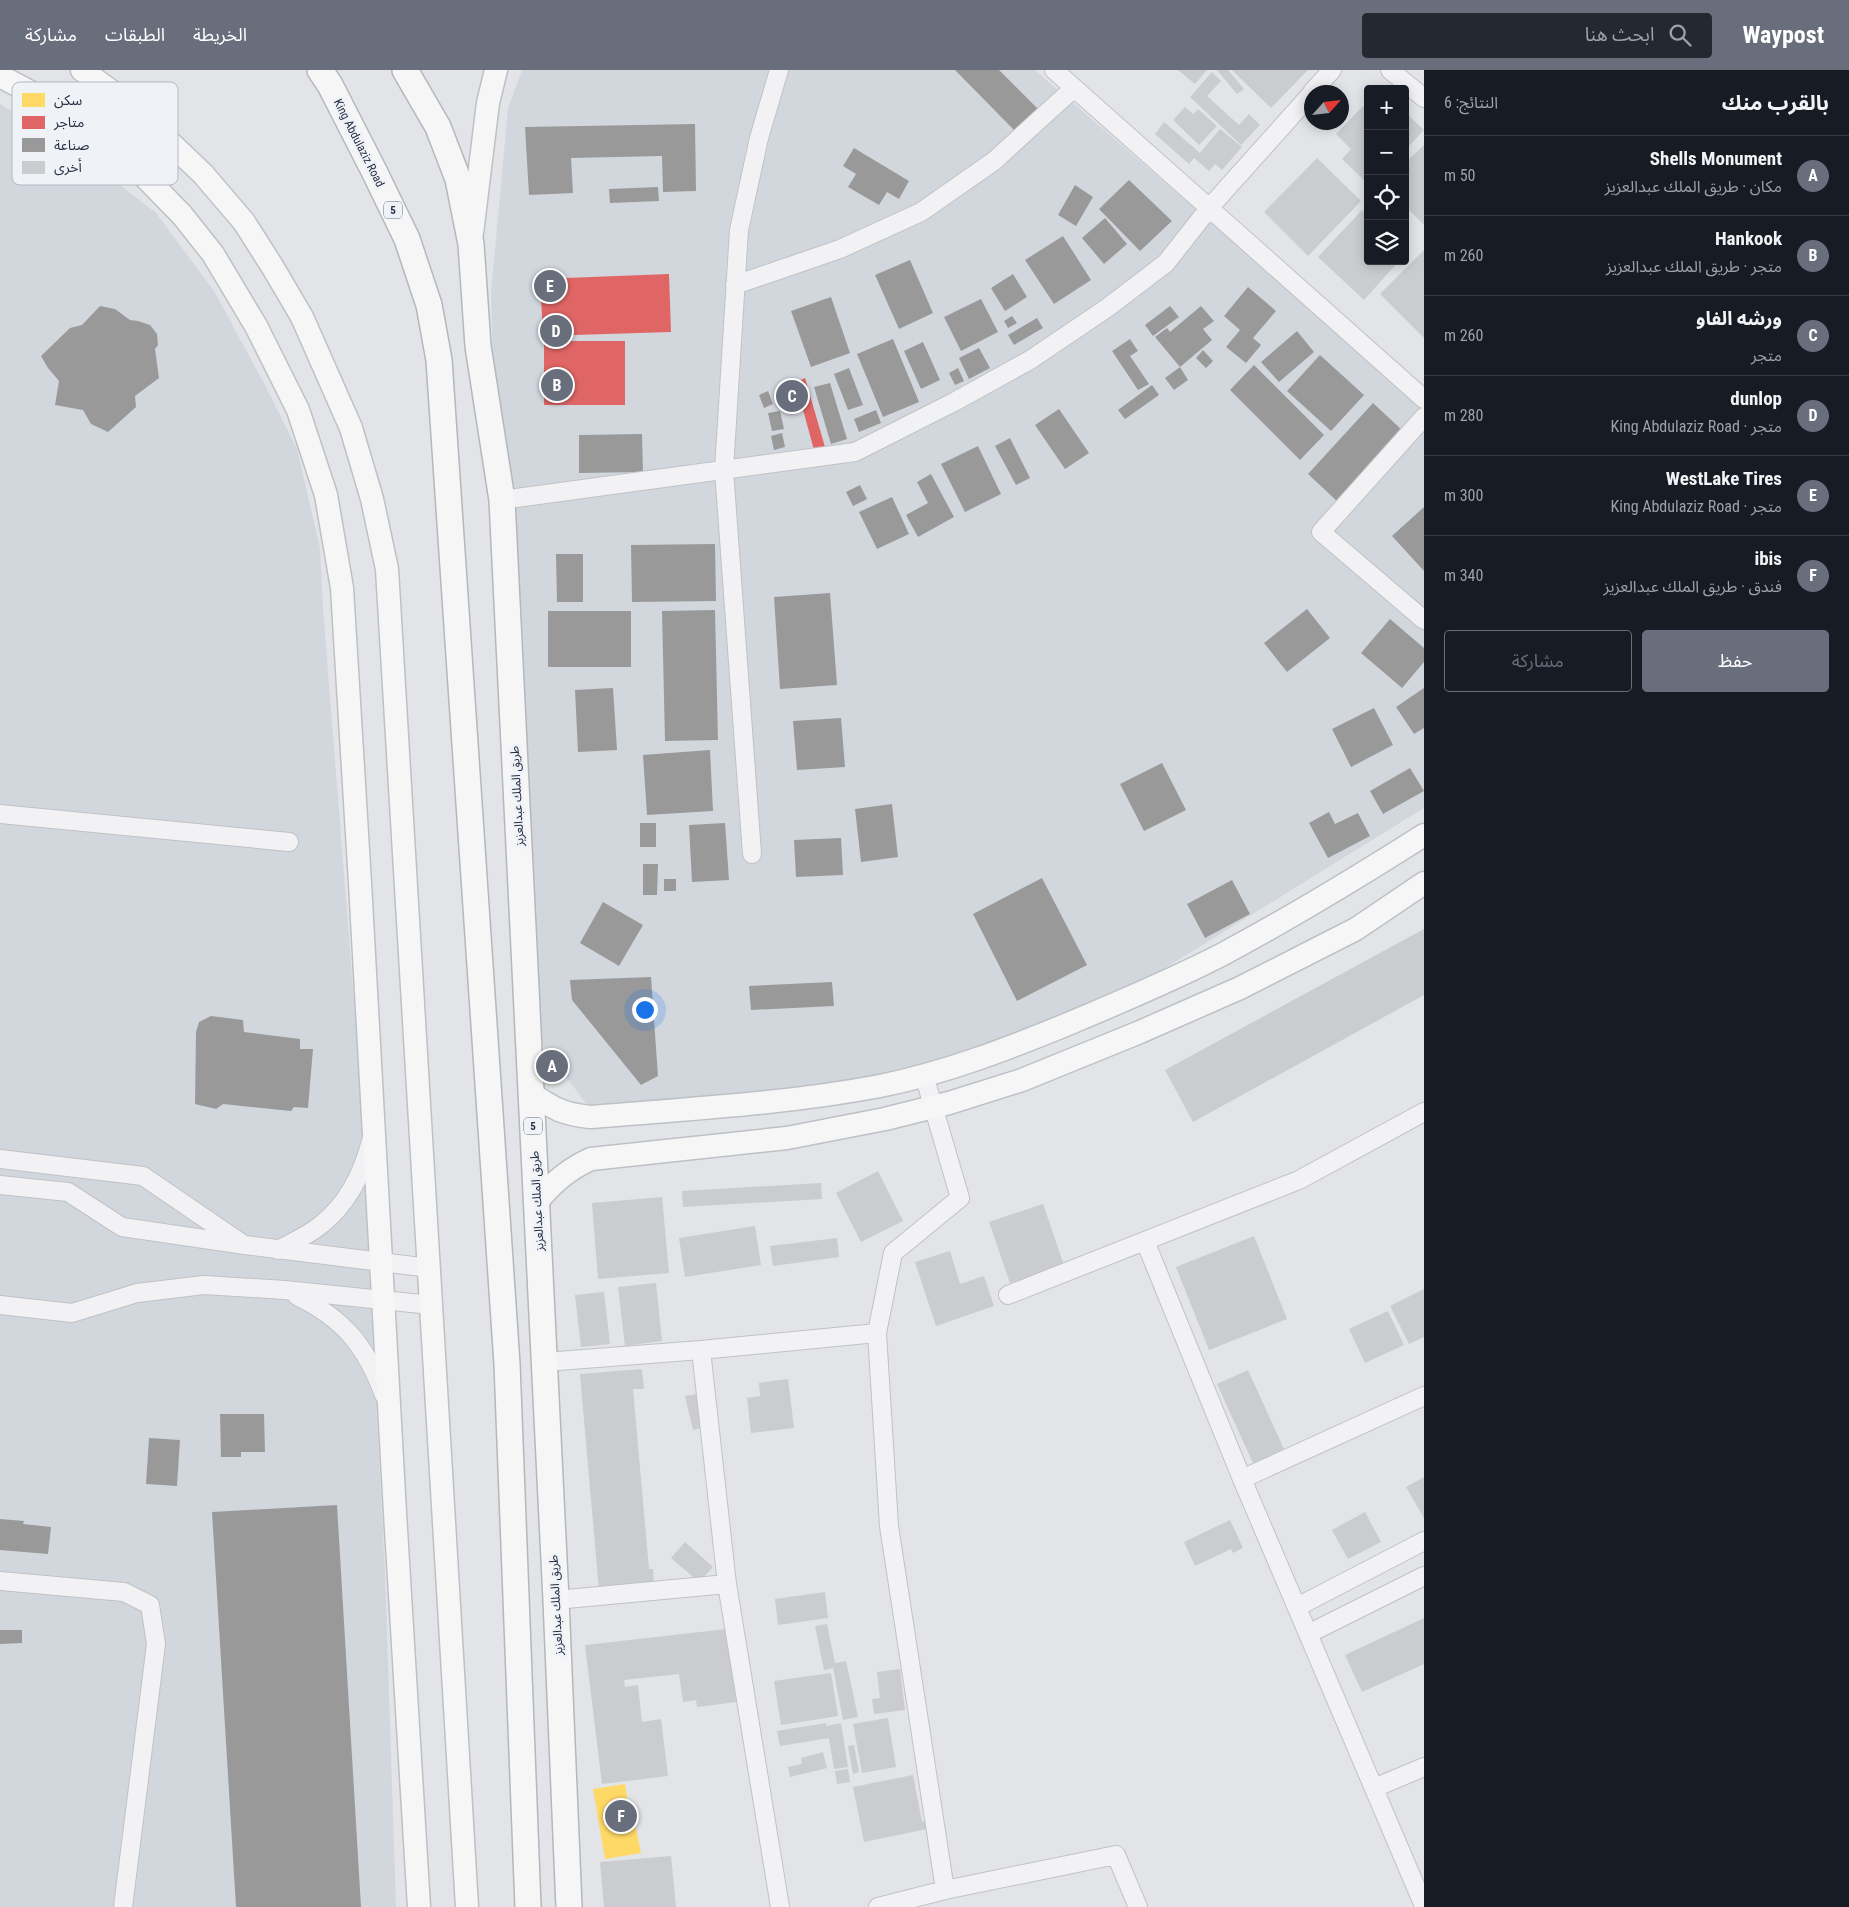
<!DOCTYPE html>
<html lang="ar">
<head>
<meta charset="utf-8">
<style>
  body { margin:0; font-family:"Roboto Condensed","Noto Sans Arabic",sans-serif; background:#242831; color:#f1f3f6; direction:rtl }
  .controls { position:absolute; right:15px; top:15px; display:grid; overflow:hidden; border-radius:5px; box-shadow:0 2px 12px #0003 }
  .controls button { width:45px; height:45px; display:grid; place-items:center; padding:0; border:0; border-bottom:1px solid #363941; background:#171b24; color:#f1f3f6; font:25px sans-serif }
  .compass { position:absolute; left:1304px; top:15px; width:45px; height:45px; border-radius:50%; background:#171b24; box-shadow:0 2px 12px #0003; rotate:63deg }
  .you { position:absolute; left:644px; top:939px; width:18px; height:18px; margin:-12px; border:4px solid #fff; border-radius:50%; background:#1a73e8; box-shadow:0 0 0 8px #1a73e833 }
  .badge { display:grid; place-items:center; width:32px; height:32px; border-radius:50%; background:#686e7c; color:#fff; font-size:16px; font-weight:700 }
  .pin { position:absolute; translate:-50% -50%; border:2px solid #fff; box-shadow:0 1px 5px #0006 }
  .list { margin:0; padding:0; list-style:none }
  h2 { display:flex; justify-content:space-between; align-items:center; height:65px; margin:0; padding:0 20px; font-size:21px }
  h2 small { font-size:16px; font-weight:400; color:#9ea1a6 }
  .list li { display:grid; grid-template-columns:32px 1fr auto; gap:15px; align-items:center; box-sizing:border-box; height:80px; padding:0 20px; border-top:1px solid #363941 }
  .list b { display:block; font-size:19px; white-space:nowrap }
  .list p { margin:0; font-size:16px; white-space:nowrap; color:#9ea1a6 }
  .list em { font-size:16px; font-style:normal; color:#9ea1a6 }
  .actions { display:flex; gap:10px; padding:15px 20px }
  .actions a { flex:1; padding:11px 0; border:1px solid #686e7c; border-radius:5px; text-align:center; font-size:18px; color:#686e7c }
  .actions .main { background:#686e7c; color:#fff }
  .icon { flex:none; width:28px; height:28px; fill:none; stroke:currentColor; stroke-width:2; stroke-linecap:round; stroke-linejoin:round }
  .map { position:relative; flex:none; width:1424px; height:1837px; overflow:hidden; direction:ltr }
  header { display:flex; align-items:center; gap:30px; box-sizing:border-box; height:70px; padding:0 25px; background:#686e7c; color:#fff }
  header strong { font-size:24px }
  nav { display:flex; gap:28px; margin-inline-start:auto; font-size:18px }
  .search { width:350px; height:45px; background:#242831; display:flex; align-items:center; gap:12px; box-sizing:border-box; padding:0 18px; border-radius:5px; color:#9ea1a6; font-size:19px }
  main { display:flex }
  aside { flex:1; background:#171b24 }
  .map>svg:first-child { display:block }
  .built { fill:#d2d7de }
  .homes { fill:#ffd966 }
  .shops { fill:#e06666 }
  .industry { fill:#999 }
  .building { fill:#caccd0 }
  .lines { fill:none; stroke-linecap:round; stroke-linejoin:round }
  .minor-casing { stroke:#c0c2c5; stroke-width:20 }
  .major-casing { stroke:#bdc1c5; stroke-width:25 }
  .highway-casing { stroke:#b4b7bc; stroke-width:28 }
  .minor { stroke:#f2f2f4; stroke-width:18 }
  .major { stroke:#f6f6f7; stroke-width:22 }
  .highway { stroke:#f6f6f7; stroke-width:25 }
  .labels { text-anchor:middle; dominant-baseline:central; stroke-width:5; stroke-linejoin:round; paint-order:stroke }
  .shield { fill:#eff2f7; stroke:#626a79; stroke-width:1 }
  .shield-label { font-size:11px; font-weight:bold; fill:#262f43 }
  .street-label { font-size:12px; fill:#262f43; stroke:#eff2f7 }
  .key { fill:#eff2f7; stroke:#b3b8c1; stroke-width:1 }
  .key-label { font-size:14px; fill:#262f43 }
</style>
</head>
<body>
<header>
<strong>Waypost</strong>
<div class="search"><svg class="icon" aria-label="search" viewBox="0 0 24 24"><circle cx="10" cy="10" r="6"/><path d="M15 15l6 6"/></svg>ابحث هنا</div>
<nav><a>الخريطة</a><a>الطبقات</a><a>مشاركة</a></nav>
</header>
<main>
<aside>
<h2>بالقرب منك<small>النتائج: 6</small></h2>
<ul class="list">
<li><span class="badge">A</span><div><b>Shells Monument</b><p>مكان · طريق الملك عبدالعزيز</p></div><em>50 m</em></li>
<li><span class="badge">B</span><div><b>Hankook</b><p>متجر · طريق الملك عبدالعزيز</p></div><em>260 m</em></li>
<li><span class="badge">C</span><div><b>ورشه الفاو</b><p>متجر</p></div><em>260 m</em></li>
<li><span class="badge">D</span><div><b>dunlop</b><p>متجر · King Abdulaziz Road</p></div><em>280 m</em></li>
<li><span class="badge">E</span><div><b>WestLake Tires</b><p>متجر · King Abdulaziz Road</p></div><em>300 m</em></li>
<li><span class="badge">F</span><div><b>ibis</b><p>فندق · طريق الملك عبدالعزيز</p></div><em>340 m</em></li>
</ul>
<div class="actions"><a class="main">حفظ</a><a>مشاركة</a></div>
</aside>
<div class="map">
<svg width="1424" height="1837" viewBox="0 0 1424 1837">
  <rect width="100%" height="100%" fill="#e2e4e7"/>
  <path class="built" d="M 522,0 L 1035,0 L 1386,304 L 1424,342 L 1424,738 L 1107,934 L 906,1012 L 721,1048 L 599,1051 L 530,958 L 499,525 L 491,223 L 508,38 Z
    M 0,34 L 81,85 L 156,143 L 214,221 L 265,315 L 297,379 L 320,478 L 323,538 L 357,969 L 385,1502 L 396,1837 L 0,1837 Z"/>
  <path class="homes" d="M 625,1714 L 629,1739 L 632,1739 L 641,1783 L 605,1789 L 593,1719 Z"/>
  <path class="shops" d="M 669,204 L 671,262 L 543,266 L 540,209 Z
    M 544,271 L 625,271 L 625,335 L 544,335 Z
    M 805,308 L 825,377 L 814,380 L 799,325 L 781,333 L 776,321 Z"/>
  <path class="industry" d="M 955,0 L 999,0 L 1038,39 L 1015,61 Z
    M 695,54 L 696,121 L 663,122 L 662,86 L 571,88 L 573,123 L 529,125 L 525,57 Z
    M 854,78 L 909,111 L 899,129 L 887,122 L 879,135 L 848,117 L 856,104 L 843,96 Z
    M 1129,110 L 1172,151 L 1140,181 L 1099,139 Z
    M 1075,115 L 1093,127 L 1076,156 L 1058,145 Z
    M 658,117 L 659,131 L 610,133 L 609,119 Z
    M 1105,148 L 1127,174 L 1104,194 L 1082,168 Z
    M 1063,166 L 1091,210 L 1054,234 L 1025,190 Z
    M 910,190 L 933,243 L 899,259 L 875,205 Z
    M 1013,204 L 1027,227 L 1005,241 L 991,218 Z
    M 1248,217 L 1276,241 L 1253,268 L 1261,275 L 1246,293 L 1226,277 L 1240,260 L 1224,246 Z
    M 831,227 L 850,283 L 811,297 L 791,241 Z
    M 981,229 L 998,262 L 961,281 L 944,247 Z
    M 100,236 L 115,239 L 130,250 L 138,251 L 150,255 L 157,264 L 158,275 L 155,279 L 159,308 L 135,326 L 136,337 L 108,362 L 91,354 L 83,340 L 55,335 L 59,311 L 48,298 L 41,286 L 70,258 L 82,255 Z
    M 1170,236 L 1179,247 L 1153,266 L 1145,255 Z
    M 1201,236 L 1214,251 L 1203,259 L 1212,270 L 1180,297 L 1155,267 L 1167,258 L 1170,262 Z
    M 1012,246 L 1017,253 L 1008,258 L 1004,251 Z
    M 1037,248 L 1043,258 L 1014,275 L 1008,265 Z
    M 1297,261 L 1314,282 L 1279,312 L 1261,292 Z
    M 893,269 L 919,332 L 883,347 L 857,284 Z
    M 1130,269 L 1138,281 L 1130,286 L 1149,314 L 1138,320 L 1112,281 Z
    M 923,272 L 940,310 L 921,319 L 904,281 Z
    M 979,278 L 990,298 L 969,309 L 959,288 Z
    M 1203,280 L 1213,291 L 1206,298 L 1196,288 Z
    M 1320,285 L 1364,325 L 1331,361 L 1287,321 Z
    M 1254,295 L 1324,365 L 1300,390 L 1230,320 Z
    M 1180,297 L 1188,310 L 1174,320 L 1165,308 Z
    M 849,298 L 863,335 L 848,340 L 834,304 Z
    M 958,298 L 964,311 L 955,315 L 949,303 Z
    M 830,313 L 847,369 L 831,374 L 814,317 Z
    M 1152,315 L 1159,325 L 1125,349 L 1118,340 Z
    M 768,321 L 773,334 L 764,338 L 759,325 Z
    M 1373,333 L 1403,361 L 1338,432 L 1308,404 Z
    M 1059,339 L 1089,383 L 1065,399 L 1035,355 Z
    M 876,340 L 881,353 L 859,362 L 854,349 Z
    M 780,341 L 784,359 L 772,361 L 768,343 Z
    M 782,363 L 785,377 L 774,380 L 771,366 Z
    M 642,364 L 643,402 L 579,403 L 579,365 Z
    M 1010,368 L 1030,408 L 1016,415 L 995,376 Z
    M 978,376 L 1001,424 L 965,442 L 941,394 Z
    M 931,404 L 954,447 L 918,467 L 906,445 L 928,433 L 917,412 Z
    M 860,415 L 867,429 L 853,436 L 846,422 Z
    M 892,427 L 909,464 L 877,479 L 859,442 Z
    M 1424,437 L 1424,501 L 1392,466 Z
    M 715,474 L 716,531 L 632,532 L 631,475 Z
    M 556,484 L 583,484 L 583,532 L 557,532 Z
    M 830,523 L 837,615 L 780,619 L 774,527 Z
    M 1307,539 L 1330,568 L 1287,602 L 1264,573 Z
    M 715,540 L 718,670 L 665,671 L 662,541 Z
    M 548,541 L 631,541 L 631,597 L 548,597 Z
    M 1390,549 L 1424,578 L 1424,592 L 1402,618 L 1361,583 Z
    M 613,618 L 617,680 L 578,682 L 575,620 Z
    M 1424,618 L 1424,658 L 1414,664 L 1396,637 Z
    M 1374,638 L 1393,675 L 1351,697 L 1332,659 Z
    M 841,648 L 845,697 L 797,700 L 793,651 Z
    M 710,680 L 713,741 L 647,745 L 643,685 Z
    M 1162,693 L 1186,740 L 1144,761 L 1120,714 Z
    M 1410,698 L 1424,721 L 1383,744 L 1370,721 Z
    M 892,734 L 898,787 L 861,792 L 855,739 Z
    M 1329,742 L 1335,754 L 1358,743 L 1370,766 L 1328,788 L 1309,753 Z
    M 640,753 L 656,753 L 656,777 L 640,777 Z
    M 725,753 L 729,810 L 692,812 L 689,755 Z
    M 841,768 L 843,805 L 796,807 L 794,770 Z
    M 643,794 L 658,794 L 657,825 L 643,825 Z
    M 1042,808 L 1087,895 L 1017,931 L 973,844 Z
    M 664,809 L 676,809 L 676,821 L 664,821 Z
    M 1232,810 L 1250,844 L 1205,868 L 1187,834 Z
    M 603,832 L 643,855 L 619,896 L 580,873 Z
    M 651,907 L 658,1006 L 641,1015 L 572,930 L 570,910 Z
    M 832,912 L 834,936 L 751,940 L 749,916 Z
    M 211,946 L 243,950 L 244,962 L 300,969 L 300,979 L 313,979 L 308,1038 L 294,1037 L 291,1041 L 223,1034 L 216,1039 L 195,1034 L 196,962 L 199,952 Z
    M 220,1344 L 264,1344 L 265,1382 L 241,1382 L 241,1387 L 221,1387 Z
    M 149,1368 L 180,1370 L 177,1416 L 146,1414 Z
    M 337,1435 L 361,1837 L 236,1837 L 212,1442 Z
    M 0,1449 L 24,1451 L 23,1454 L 51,1457 L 48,1484 L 0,1480 Z
    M 0,1560 L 22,1560 L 22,1573 L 0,1574 Z"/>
  <path class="building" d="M 1178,0 L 1207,0 L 1195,14 Z
    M 1217,0 L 1228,0 L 1244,19 L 1237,24 Z
    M 1232,0 L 1308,0 L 1271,38 Z
    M 1212,2 L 1221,11 L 1207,26 L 1239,55 L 1249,44 L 1260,55 L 1241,75 L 1190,27 Z
    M 1363,36 L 1368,40 L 1368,114 L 1342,89 L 1351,79 L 1336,64 Z
    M 1185,37 L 1193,44 L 1198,39 L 1217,56 L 1199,75 L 1173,50 Z
    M 1405,42 L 1424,60 L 1405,80 Z
    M 1164,52 L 1200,83 L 1220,59 L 1242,77 L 1222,100 L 1215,94 L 1209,101 L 1194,88 L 1189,94 L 1155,64 Z
    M 1424,75 L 1424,155 L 1405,136 L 1405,93 Z
    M 1317,88 L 1361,131 L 1308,186 L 1264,142 Z
    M 1362,140 L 1368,146 L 1368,191 L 1399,191 L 1364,230 L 1318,187 Z
    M 1424,180 L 1424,268 L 1380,224 Z
    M 1424,859 L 1424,925 L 1193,1052 L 1165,1000 Z
    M 878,1101 L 903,1151 L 861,1172 L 836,1123 Z
    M 821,1113 L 822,1129 L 683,1137 L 682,1121 Z
    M 662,1127 L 669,1203 L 598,1209 L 592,1133 Z
    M 1043,1134 L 1064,1195 L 1010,1213 L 989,1152 Z
    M 755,1156 L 761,1195 L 685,1207 L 679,1168 Z
    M 1254,1166 L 1287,1249 L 1209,1280 L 1176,1197 Z
    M 837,1168 L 839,1187 L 773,1196 L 770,1176 Z
    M 950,1181 L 960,1214 L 984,1206 L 994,1236 L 936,1256 L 915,1192 Z
    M 656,1213 L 662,1271 L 625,1276 L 618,1217 Z
    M 1424,1219 L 1424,1267 L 1409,1274 L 1390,1236 Z
    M 604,1222 L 610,1274 L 581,1277 L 575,1225 Z
    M 1388,1241 L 1404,1275 L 1365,1293 L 1349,1259 Z
    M 642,1299 L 644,1319 L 633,1319 L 649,1499 L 653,1499 L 654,1516 L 599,1521 L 580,1304 Z
    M 1248,1300 L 1284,1379 L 1253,1393 L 1217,1314 Z
    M 788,1309 L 794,1358 L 751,1363 L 747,1328 L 760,1326 L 759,1313 Z
    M 697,1324 L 705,1357 L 693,1360 L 685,1326 Z
    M 1424,1407 L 1424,1448 L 1406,1417 Z
    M 1365,1442 L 1381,1472 L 1348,1489 L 1332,1460 Z
    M 1230,1450 L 1243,1478 L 1233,1483 L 1231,1479 L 1195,1496 L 1184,1472 Z
    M 685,1472 L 713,1497 L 699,1512 L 671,1488 Z
    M 825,1522 L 828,1548 L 778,1555 L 775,1529 Z
    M 1424,1548 L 1424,1594 L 1362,1622 L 1345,1585 Z
    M 827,1554 L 835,1593 L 846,1591 L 858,1647 L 843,1650 L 833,1598 L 824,1600 L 815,1556 Z
    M 727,1559 L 736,1632 L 697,1637 L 696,1630 L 683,1632 L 679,1604 L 624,1610 L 625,1617 L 638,1615 L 642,1652 L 661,1649 L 668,1706 L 602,1714 L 585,1575 Z
    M 900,1599 L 905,1640 L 874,1644 L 872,1629 L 880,1628 L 877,1602 Z
    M 831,1603 L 838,1646 L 781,1655 L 774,1611 Z
    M 888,1648 L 896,1697 L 862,1703 L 853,1654 Z
    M 826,1653 L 826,1656 L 841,1653 L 848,1697 L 834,1699 L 829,1668 L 780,1676 L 777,1661 Z
    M 854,1675 L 859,1702 L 853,1704 L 848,1676 Z
    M 823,1682 L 827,1698 L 790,1707 L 788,1697 L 802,1694 L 801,1688 Z
    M 848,1699 L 850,1712 L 837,1714 L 835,1701 Z
    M 913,1705 L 922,1752 L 930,1750 L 932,1758 L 864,1772 L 853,1717 Z
    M 671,1786 L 676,1837 L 604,1837 L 600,1792 Z"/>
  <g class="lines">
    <g class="minor-casing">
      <path id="minor" d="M 1054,0 L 1424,329
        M 1390,0 L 1424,28
        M 1312,22 L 1332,0
        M 735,215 L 840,179 L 921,142 L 994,91 L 1074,18
        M 1424,347 L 1321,462 L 1424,550
        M 502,430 L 855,382 L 954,332 L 1030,290 L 1107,238 L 1166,193 L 1210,137 L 1312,23
        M 0,744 L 289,772
        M 752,784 L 724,400 L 739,160 L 759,68 L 779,0
        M 0,1089 L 143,1106 L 241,1173
        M 0,1115 L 68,1122 L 122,1157 L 245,1175 L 429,1198
        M 1145,1171 L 1242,1409 L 1424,1836
        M 278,1180 C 293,1172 309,1165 322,1154 C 348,1133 363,1102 371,1071
        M 1008,1225 L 1299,1110 L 1424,1042
        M 297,1226 C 344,1249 366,1276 384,1325
        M 0,1235 L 72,1243 L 137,1223 L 204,1215 L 285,1220 L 431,1235
        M 877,1263 L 889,1456 L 945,1820 L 878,1837
        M 701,1280 L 727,1514 L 780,1837
        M 545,1292 L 701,1280 L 877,1263 L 893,1183 L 960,1128 L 924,1005
        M 1242,1409 L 1424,1326
        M 0,1511 L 124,1522 L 150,1535 L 156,1574 L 123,1837
        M 556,1530 L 727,1514
        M 1297,1537 L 1424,1471
        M 1308,1564 L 1424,1506
        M 1374,1718 L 1424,1697
        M 945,1820 L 1116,1785 L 1138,1837"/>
    </g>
    <g class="major-casing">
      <path id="major" d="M 82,0 L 115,24 L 160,63 L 203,104 L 244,152 L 272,196 L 302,247 L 351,358 L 372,429 L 387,499 L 467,1837
        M 0,6 L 53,34 L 102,70 L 146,108 L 182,145 L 213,184 L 256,256 L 298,340 L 326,425 L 342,518 L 360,813 L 395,1443 L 419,1837
        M 472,163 L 488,33 L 496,0
        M 532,1024 C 554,1039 563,1044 590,1047 C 687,1039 785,1034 880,1016 C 945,1003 1007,979 1068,954 C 1120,932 1173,910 1223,884 C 1292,847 1358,807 1424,765
        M 537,1132 C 552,1113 568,1099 591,1089 L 787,1068 L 885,1049 L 949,1033 L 1022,1010 L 1140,962 L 1240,918 L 1356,859 L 1424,813"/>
    </g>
    <g class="highway-casing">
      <path id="highway" d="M 320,0 L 330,15 L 375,103 L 407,169 L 429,235 L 439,290 L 507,1294 L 528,1837
        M 405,0 L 438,57 L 458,109 L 471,174 L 478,276 L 502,430 L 556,1530 L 569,1837"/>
    </g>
    <use href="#minor" class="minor"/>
    <use href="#major" class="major"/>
    <use href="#highway" class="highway"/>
  </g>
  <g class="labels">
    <g class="shield">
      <rect x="384" y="131.5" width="18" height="17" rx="4"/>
      <rect x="524" y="1047.5" width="18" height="17" rx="4"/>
    </g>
    <g class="shield-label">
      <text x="393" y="140">5</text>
      <text x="533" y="1056">5</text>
    </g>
    <g class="street-label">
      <text transform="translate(359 73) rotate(63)">King Abdulaziz Road</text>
      <text transform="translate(517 726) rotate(-93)">طريق الملك عبدالعزيز</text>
      <text transform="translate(537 1131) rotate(-93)">طريق الملك عبدالعزيز</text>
      <text transform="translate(556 1535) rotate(-93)">طريق الملك عبدالعزيز</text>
    </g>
  </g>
  <rect x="12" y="12" width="166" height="103" rx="8" class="key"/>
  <rect x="22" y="23" width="23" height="14" fill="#ffd966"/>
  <rect x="22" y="46" width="23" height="13" fill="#e06666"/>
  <rect x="22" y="68" width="23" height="14" fill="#999"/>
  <rect x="22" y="91" width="23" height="13" fill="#caccd0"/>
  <g class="key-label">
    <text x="54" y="35">سكن</text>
    <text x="54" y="57">متاجر</text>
    <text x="54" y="80">صناعة</text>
    <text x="54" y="102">أخرى</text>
  </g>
</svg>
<div class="controls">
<button>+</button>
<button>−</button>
<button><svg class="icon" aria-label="locate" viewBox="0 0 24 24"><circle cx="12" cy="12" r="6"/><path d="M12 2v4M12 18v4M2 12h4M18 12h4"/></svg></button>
<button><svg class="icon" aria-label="layers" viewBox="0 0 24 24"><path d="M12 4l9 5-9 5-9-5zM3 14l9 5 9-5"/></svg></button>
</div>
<svg class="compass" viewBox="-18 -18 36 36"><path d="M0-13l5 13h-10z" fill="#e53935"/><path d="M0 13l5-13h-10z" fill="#9ea1a6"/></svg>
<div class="you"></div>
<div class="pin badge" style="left:552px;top:996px">A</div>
<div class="pin badge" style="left:557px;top:315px">B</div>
<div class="pin badge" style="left:792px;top:326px">C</div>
<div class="pin badge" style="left:556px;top:261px">D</div>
<div class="pin badge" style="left:550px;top:216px">E</div>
<div class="pin badge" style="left:621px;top:1746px">F</div>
</div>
</main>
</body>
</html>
